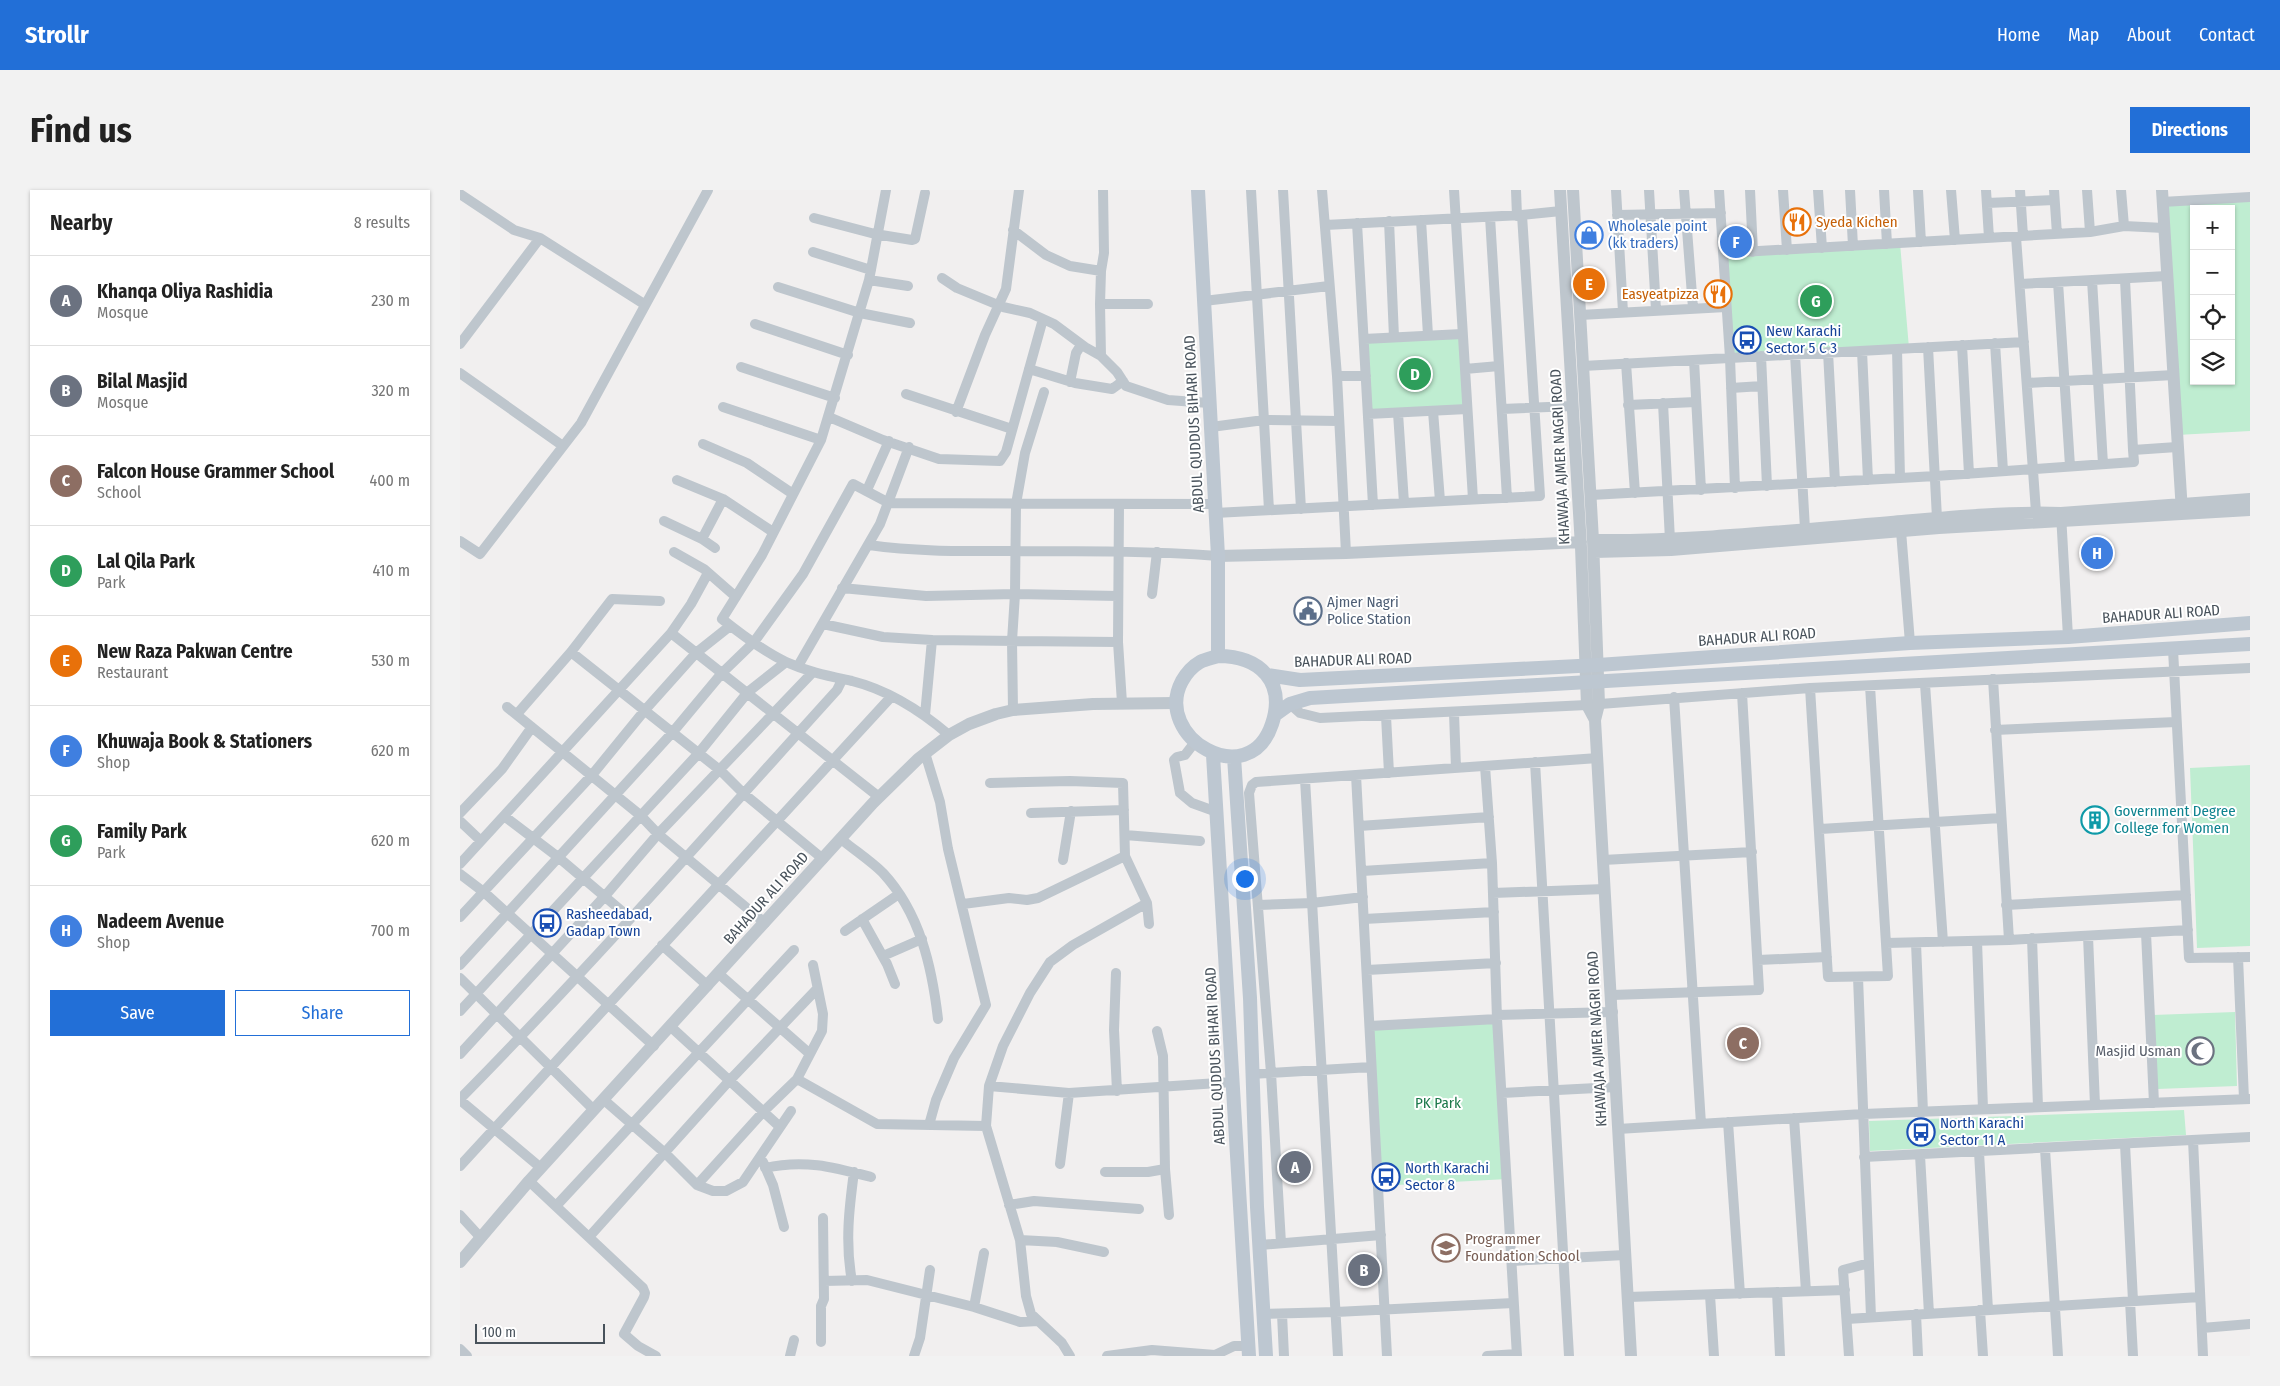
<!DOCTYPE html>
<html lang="en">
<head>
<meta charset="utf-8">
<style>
  body { margin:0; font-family:"Fira Sans Condensed",sans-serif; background:#f2f2f2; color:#222 }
  .controls { position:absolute; right:15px; top:15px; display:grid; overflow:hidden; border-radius:0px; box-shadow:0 1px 4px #0004 }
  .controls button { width:45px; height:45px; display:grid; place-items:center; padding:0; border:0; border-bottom:1px solid #e0e0e0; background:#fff; color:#222; font:25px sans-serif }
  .scale { position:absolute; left:15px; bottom:12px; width:130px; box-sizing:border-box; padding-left:5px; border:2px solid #48525b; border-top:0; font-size:14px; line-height:18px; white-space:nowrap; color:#48525b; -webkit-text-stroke:4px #fff; paint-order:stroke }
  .you { position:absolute; left:784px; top:688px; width:18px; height:18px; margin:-12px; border:4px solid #fff; border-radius:50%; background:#1a73e8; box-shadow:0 0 0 8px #1a73e833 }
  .badge { display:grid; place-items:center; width:32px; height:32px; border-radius:50%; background:#226fd7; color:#fff; font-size:16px; font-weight:700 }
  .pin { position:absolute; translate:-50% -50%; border:2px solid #fff; box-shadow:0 1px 5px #0006 }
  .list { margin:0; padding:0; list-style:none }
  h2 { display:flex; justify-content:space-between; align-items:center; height:65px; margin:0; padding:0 20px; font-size:21px }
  h2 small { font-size:16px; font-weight:400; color:#767676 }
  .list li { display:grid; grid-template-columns:32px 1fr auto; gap:15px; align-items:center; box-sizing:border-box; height:90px; padding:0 20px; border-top:1px solid #e0e0e0 }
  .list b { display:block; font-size:19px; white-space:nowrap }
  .list p { margin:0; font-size:16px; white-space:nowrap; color:#767676 }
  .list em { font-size:16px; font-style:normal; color:#767676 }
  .actions { display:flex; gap:10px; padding:15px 20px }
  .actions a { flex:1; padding:11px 0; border:1px solid #226fd7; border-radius:0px; text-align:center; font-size:18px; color:#226fd7 }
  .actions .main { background:#226fd7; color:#fff }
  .icon { flex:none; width:28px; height:28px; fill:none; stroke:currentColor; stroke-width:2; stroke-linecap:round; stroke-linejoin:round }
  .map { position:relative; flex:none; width:1790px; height:1166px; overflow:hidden; border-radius:0px }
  header { display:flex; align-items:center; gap:30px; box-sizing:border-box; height:70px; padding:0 25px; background:#226fd7; color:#fff }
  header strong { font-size:24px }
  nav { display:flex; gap:28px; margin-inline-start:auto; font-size:18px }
  .intro { display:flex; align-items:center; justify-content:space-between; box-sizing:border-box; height:120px; padding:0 30px }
  h1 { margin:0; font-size:35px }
  .button { padding:12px 22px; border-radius:0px; background:#226fd7; color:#fff; font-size:18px; font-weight:700 }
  main { display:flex; gap:30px; padding:0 30px }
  aside { flex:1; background:#fff; border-radius:0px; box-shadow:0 1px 4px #0004 }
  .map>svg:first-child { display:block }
  .green { fill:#bfedd1; fill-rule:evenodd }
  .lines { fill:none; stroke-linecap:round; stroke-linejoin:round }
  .minor { stroke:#bec6cd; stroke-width:10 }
  .tertiary { stroke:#bec6cd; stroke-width:12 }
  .secondary { stroke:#bdc7d1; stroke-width:14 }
  .labels { text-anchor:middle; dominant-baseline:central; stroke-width:4; stroke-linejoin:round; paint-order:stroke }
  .food-label { font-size:15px; fill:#c56008; stroke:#fff; text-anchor:start }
  .shop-label { font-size:15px; fill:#366cbe; stroke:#fff; text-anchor:start }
  .transit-label { font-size:15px; fill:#164399; stroke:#fff; text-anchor:start }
  .street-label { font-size:15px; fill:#48525b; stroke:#fff }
  .service-label { font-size:15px; fill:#4e5e75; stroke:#fff; text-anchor:start }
  .culture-label { font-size:15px; fill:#0d838f; stroke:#fff; text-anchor:start }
  .worship-label { font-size:15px; fill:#5b616d; stroke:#fff; text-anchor:end }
  .park-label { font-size:15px; fill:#1c794b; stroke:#fff }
  .education-label { font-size:15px; fill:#785e54; stroke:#fff; text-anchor:start }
</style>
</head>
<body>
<header>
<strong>Strollr</strong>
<nav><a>Home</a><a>Map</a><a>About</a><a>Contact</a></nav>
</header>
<div class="intro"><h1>Find us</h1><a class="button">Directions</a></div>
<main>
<aside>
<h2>Nearby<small>8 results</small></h2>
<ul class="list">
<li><span class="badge" style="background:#6b7280">A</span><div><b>Khanqa Oliya Rashidia</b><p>Mosque</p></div><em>230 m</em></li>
<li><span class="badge" style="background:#6b7280">B</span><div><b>Bilal Masjid</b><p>Mosque</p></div><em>320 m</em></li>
<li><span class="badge" style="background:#8d6e63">C</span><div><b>Falcon House Grammer School</b><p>School</p></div><em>400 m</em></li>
<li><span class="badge" style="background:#2e9e5b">D</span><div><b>Lal Qila Park</b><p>Park</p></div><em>410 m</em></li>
<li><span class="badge" style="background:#e8710a">E</span><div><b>New Raza Pakwan Centre</b><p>Restaurant</p></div><em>530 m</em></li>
<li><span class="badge" style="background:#3f7fe0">F</span><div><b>Khuwaja Book &amp; Stationers</b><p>Shop</p></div><em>620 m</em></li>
<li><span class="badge" style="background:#2e9e5b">G</span><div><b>Family Park</b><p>Park</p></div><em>620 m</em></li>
<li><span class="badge" style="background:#3f7fe0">H</span><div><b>Nadeem Avenue</b><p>Shop</p></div><em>700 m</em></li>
</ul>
<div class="actions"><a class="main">Save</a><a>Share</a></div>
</aside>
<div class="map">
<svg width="1790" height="1166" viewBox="0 0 1790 1166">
  <rect width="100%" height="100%" fill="#f1efef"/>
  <path class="green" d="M 1790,7 L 1790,241 L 1717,245 L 1702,12 ZM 1734,19 L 1771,19 L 1771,191 L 1734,191 Z
    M 1440,53 L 1449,158 L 1270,168 L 1264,63 Z
    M 1002,144 L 1007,219 L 908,224 L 904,149 Z
    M 1790,575 L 1790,756 L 1737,758 L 1730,578 Z
    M 1775,822 L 1777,896 L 1697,899 L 1693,825 Z
    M 1037,825 L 1047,989 L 919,996 L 910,836 Z
    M 1724,920 L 1726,945 L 1410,961 L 1409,931 Z"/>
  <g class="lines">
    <path class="minor" d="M 426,0 L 409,90 L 361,250 L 302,365 L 262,429 C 282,445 303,461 326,472 C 348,482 369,486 392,491 C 428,500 461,521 489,545
      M 791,0 L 809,320
      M 823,0 L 841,319
      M 862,0 L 877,186 L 886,363
      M 994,0 L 1013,309
      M 1056,0 L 1057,26
      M 1156,0 L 1163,122
      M 1189,0 L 1196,120
      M 1224,0 L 1233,118
      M 1259,0 L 1270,168 L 1275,298
      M 1290,0 L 1293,62
      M 1323,0 L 1327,60
      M 1358,0 L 1362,58
      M 1390,0 L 1393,56
      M 1424,0 L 1427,54
      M 1458,0 L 1461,52
      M 1491,0 L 1495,50
      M 1526,0 L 1529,48
      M 1560,0 L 1563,46
      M 1594,0 L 1597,44
      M 1627,0 L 1630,42
      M 1661,0 L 1664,36
      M 0,4 L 54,40 L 80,48 L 184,114
      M 1702,12 L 1790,7
      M 1527,13 L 1594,10
      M 1157,25 L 1261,23
      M 1030,27 L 1047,308
      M 354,28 L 415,44 L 452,50 L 455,49 L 465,3
      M 961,30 L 968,145
      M 929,31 L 934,147
      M 897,33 L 913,315
      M 865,35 L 1062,25 L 1101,21
      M 553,40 L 586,65 L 610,76 L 641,81
      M 1556,47 L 1576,322
      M 353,62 L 411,80
      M 1264,63 L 1630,42 L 1664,36 L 1704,38
      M 482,88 L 497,98 L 543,117 L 570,123 L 594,134 L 625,157 L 641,166 L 657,182 L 666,196 L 708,210 L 749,213
      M 1665,89 L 1673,260
      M 409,90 L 448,96
      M 1632,90 L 1643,274
      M 1598,92 L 1610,276
      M 1560,94 L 1707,86
      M 318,97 L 400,123 L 450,133
      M 744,111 L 869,96
      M 640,114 L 688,114
      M 1120,125 L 1266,117
      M 295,134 L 388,165
      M 904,149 L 1002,144
      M 1535,153 L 1543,281
      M 0,154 L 80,48
      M 1502,155 L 1509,284
      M 1468,157 L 1477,328
      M 1437,159 L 1440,288
      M 1402,161 L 1408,290
      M 1368,162 L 1375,292
      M 1335,164 L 1345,339
      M 641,166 L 640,114 L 641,81 L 644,63 L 643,0
      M 1301,166 L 1307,296
      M 1234,170 L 1241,300
      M 1166,173 L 1175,303
      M 1123,176 L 1564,152
      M 281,177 L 375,208
      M 569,179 L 615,193 L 652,199 L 663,191
      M 1005,179 L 1039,176
      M 0,183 L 103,256
      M 877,186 L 906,186
      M 610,192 L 616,163 L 621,155
      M 1567,193 L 1714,185
      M 1271,198 L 1302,196
      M 446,204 L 552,239
      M 1203,213 L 1210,350
      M 1168,215 L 1236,212
      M 263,217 L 361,250
      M 1042,219 L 1113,216
      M 973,221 L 980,311
      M 496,222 L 525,145 L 546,99 L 559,0
      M 938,223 L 944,313
      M 908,224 L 1007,219
      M 369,227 L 423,250 L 479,269 L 540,271 L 546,262 L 583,129
      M 751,237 L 804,230 L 879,231
      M 243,254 L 287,273 L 333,304
      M 217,290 L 263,309 L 313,342
      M 407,300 L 429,251
      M 1131,305 L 1476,286 L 1674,272 L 1673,260 L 1717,257
      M 659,315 L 658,452 L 662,513
      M 755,323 L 1080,306 L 1062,25
      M 1601,324 L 1608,447
      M 204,331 L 242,349 L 255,358
      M 1441,341 L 1450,453
      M 242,349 L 263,309
      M 0,351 L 20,364 L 121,233 L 248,0
      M 409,355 C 458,362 507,361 557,361 C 624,361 691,361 758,366
      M 214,362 L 244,379 L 276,407
      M 382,398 L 466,406 L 555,404 L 658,406
      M 692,404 L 697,362
      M 363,434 L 423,447 L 472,450 L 658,452
      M 211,443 L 419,607
      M 1713,459 L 1729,768 L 1790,767
      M 111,462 L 261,581 L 283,603 L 363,669
      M 338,476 L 420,334 L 449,257
      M 1533,489 L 1549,750
      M 1465,494 L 1483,752
      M 1350,498 L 1368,787 L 1428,786 L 1410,496
      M 1214,507 L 1241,934
      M 830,514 L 840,523 L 860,528 L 1127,515 L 1350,498 L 1790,478
      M 47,517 L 180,625 L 198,644 L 305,733
      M 553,520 L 552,451 L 555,404 L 556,314 L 565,263 L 584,202
      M 994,523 L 996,578
      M 57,524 L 111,462 L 152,409 L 200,411
      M 465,525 L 472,450
      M 926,526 L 929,583
      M 1535,540 L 1716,532
      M 735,552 L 725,565 L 717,567 L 714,570 L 720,603 L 732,613 L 757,622
      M 465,563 L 480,612 L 488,659 L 526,815 L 494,868 L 476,910 L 469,935
      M 1075,572 L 1109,1166
      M 1025,576 L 1032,673 L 1037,829 L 1057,1166
      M 896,585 L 927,1166
      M 845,589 L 878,1166
      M 530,593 L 610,591 L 663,593 L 665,666 L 687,713 L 689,734
      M 0,623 L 42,579 L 72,537
      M 571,623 L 664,620
      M 44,626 L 98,667 L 170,728
      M 0,631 L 21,651
      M 899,636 L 1029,627
      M 1360,639 L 1541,628
      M 665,645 L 740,651
      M 381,649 C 394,660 411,671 423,683 C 460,723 472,777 478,829
      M 603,670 L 611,621
      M 1143,670 L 1292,662
      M 0,674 L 211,443 L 231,414 L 248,383
      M 902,681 L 1032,673
      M 0,684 L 25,703 L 194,856
      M 1033,703 L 1145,699
      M 503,714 L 549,708 L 567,710 L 578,708 L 665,666
      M 798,715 L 852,713 L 903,707
      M 1546,715 L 1726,705
      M 0,727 L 132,585 L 185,520 L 236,463 L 270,436
      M 402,729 L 427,774 L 435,794
      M 904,729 L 1034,722
      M 385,741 L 439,704
      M 1686,743 L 1694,913
      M 1628,746 L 1635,915
      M 1572,748 L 1578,917
      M 1517,751 L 1523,919
      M 1426,753 L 1549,750 L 1728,740
      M 1456,753 L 1463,922
      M 202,755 L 248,796
      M 423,766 L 462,749
      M 1778,767 L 1784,909
      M 1298,770 L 1367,767
      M 0,775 L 212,543 L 262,483 L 294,452 L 343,384 L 393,294 L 429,313 L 755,314
      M 907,780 L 1036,773
      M 656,783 L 654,840 L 657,901
      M 259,784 L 350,864
      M 1398,787 L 1411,1127
      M 0,788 L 134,920
      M 1152,805 L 1299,800 L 1282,503
      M 0,821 L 238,564 L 288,502 L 326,472
      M 1037,825 L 1153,822
      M 910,836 L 1037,829
      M 211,837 L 320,937
      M 697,841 L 703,866 L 705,979 L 709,1025
      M 0,864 L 145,706 L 198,644 L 353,482
      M 792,884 L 911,877
      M 337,889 L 417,934 L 526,936
      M 529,896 L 609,903 L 773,892
      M 1042,903 L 1156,897
      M 0,909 C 130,777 253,637 377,500 L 382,490
      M 0,910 L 81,978
      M 144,910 L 206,964 L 237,995 L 253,1001 L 266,1001 L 283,992 L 331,921
      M 1334,928 L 1346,1101
      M 1268,932 L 1280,1104
      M 1158,939 L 1403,924 L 1790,909
      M 1733,950 L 1743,1166
      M 1665,954 L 1673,1111
      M 1585,959 L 1598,1166
      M 1519,962 L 1528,1120
      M 1460,965 L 1469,1124
      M 1404,967 L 1790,947
      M 303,972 L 313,995 L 324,1037
      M 600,974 L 609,903
      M 0,976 L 431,507
      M 305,978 C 344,969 373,977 411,987
      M 645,982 L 688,982 L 705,979
      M 69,991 L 183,1098 L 185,1103 L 184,1107 L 164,1144 L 178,1156 L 196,1166
      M 237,995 L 303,922 L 337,889 L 362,841 L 363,824 L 353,775
      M 549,1015 L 574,1011 L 679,1019
      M 96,1016 L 334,760
      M 0,1025 L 21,1048
      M 129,1047 L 269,891 L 356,800
      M 560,1050 L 597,1052 L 644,1062
      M 821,1053 L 811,883 L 789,603 L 792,595 L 796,592 L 1138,568
      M 800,1055 L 921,1045
      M 1051,1071 L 1165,1065
      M 364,1091 L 407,1090 L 514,1117 L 560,1132 L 578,1131
      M 392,1091 C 385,1054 389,1019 394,982
      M 1317,1102 L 1320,1166
      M 1250,1105 L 1254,1166
      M 1168,1107 L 1385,1100
      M 1670,1111 L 1673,1166
      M 514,1117 L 524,1063
      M 1520,1120 L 1523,1166
      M 803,1124 L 876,1122 L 1053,1113
      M 822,1124 L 824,1166
      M 1456,1124 L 1458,1166
      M 1387,1129 L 1740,1107
      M 1742,1138 L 1790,1134
      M 361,1152 L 361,1116 L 364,1109 L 363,1028
      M 0,1159 L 7,1166
      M 330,1166 L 334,1150
      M 454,1166 L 460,1148 L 470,1080
      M 610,1166 L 602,1153 L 571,1124 L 566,1106 L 560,1050 L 526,936 L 529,896 L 543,856 L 570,803 L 590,772 L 613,755 L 687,713
      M 647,1166 L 692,1160 L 755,1165 L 774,1156 L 788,1156
      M 1027,1166 L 1057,1164
      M 1389,1166 L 1383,1080 L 1409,1073"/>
    <path class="tertiary" d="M 1100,0 L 1121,357 L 1127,515 L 1135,530 L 1171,1166
      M 1113,0 L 1133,350 L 1139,514 L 1135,530
      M 1702,0 L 1722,322
      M 1133,350 C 1233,351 1332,340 1431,332 C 1487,327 1545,321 1601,323 L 1790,309
      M 1134,362 L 1211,360 L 1479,338 L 1790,320
      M 758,366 L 886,363 L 1121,352
      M 0,1072 L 69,991 L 413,613 L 458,569 L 489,545 L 509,534 L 536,524 L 553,520 L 633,514 L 715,513"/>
    <path class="secondary" d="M 738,0 L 758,366 L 758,466
      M 758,466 C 800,466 826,492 812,534 C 789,604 692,547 722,491 C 726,484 733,476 740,472 C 746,469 752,468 758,466 Z
      M 807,485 L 840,490 L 1138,475 L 1450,453 L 1608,447 L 1790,433
      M 816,524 L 830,514 L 850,508 L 1790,454
      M 753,565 L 789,1166
      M 774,567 L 790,808 L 797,1017 L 806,1166"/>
  </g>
  <defs>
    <g id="restaurant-ring" transform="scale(1.4375)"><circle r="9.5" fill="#fff" stroke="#e8710a" stroke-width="1.5"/><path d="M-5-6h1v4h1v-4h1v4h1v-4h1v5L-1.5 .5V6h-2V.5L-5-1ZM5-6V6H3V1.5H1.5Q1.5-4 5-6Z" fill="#e8710a"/></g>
    <g id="shop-ring" transform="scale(1.4375)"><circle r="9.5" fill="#fff" stroke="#3f7fe0" stroke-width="1.5"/><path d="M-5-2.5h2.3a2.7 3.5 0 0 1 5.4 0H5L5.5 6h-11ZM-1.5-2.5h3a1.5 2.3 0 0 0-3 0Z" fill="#3f7fe0"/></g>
    <g id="bus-ring" transform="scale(1.4375)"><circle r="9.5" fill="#fff" stroke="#1a4fb4" stroke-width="1.5"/><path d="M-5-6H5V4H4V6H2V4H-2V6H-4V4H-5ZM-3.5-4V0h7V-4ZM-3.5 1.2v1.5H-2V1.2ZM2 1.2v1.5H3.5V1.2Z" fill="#1a4fb4"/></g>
    <g id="civic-ring" transform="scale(1.4375)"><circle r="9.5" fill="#fff" stroke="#5c6f8a" stroke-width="1.5"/><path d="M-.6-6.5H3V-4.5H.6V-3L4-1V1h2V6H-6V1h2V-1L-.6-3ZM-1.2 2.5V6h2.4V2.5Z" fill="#5c6f8a"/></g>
    <g id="building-ring" transform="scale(1.4375)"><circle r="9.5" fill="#fff" stroke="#0f9aa8" stroke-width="1.5"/><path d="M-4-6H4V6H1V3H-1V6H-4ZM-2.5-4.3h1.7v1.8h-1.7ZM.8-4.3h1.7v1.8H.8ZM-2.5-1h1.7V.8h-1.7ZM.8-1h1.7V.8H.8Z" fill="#0f9aa8"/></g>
    <g id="mosque-ring" transform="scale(1.4375)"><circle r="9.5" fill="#fff" stroke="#6b7280" stroke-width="1.5"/><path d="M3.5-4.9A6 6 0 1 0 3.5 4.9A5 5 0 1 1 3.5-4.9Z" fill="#6b7280"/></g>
    <g id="school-ring" transform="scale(1.4375)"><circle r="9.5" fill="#fff" stroke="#8d6e63" stroke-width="1.5"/><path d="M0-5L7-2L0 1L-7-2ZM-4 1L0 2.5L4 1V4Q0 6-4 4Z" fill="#8d6e63"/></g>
  </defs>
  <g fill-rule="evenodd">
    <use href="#restaurant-ring" x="1337" y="32"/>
    <use href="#shop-ring" x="1129" y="45"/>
    <use href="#restaurant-ring" x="1258" y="104"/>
    <use href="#bus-ring" x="1287" y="150"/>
    <use href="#civic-ring" x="848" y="421"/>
    <use href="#building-ring" x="1635" y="630"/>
    <use href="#bus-ring" x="87" y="733"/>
    <use href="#mosque-ring" x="1740" y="861"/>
    <use href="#bus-ring" x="1461" y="942"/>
    <use href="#bus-ring" x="926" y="987"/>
    <use href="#school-ring" x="986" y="1058"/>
  </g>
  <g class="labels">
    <g class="food-label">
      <text x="1356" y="32">Syeda Kichen</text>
      <text x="1239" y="104" text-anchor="end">Easyeatpizza</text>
    </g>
    <g class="shop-label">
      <text x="1148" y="36">Wholesale point<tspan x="1148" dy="17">(kk traders)</tspan></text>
    </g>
    <g class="transit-label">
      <text x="1306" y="141">New Karachi<tspan x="1306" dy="17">Sector 5 C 3</tspan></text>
      <text x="106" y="724">Rasheedabad,<tspan x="106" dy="17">Gadap Town</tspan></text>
      <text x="1480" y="933">North Karachi<tspan x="1480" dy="17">Sector 11 A</tspan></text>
      <text x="945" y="978">North Karachi<tspan x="945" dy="17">Sector 8</tspan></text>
    </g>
    <g class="street-label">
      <text transform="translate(734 234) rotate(-93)">ABDUL QUDDUS BIHARI ROAD</text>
      <text transform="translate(1100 267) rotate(-93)">KHAWAJA AJMER NAGRI ROAD</text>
      <text transform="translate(1701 424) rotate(-4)">BAHADUR ALI ROAD</text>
      <text transform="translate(1297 447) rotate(-4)">BAHADUR ALI ROAD</text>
      <text transform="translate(893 470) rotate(-2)">BAHADUR ALI ROAD</text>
      <text transform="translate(306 708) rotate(-48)">BAHADUR ALI ROAD</text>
      <text transform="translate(1137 849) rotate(-93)">KHAWAJA AJMER NAGRI ROAD</text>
      <text transform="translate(755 866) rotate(-93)">ABDUL QUDDUS BIHARI ROAD</text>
    </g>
    <g class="service-label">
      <text x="867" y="412">Ajmer Nagri<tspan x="867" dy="17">Police Station</tspan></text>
    </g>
    <g class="culture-label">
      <text x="1654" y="621">Government Degree<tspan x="1654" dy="17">College for Women</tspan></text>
    </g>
    <g class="worship-label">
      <text x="1721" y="861">Masjid Usman</text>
    </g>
    <g class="park-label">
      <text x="978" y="913">PK Park</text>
    </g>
    <g class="education-label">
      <text x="1005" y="1049">Programmer<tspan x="1005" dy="17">Foundation School</tspan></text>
    </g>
  </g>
</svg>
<div class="controls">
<button>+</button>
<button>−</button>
<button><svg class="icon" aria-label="locate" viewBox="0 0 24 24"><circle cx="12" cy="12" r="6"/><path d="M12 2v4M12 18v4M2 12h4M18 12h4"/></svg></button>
<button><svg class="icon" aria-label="layers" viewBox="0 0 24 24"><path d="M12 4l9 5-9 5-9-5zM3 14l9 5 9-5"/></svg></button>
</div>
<div class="scale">100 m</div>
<div class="you"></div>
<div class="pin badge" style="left:835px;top:977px;background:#6b7280">A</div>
<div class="pin badge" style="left:904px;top:1080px;background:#6b7280">B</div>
<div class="pin badge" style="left:1283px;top:853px;background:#8d6e63">C</div>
<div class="pin badge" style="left:955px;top:184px;background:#2e9e5b">D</div>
<div class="pin badge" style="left:1129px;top:94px;background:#e8710a">E</div>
<div class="pin badge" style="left:1276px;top:52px;background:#3f7fe0">F</div>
<div class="pin badge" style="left:1356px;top:111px;background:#2e9e5b">G</div>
<div class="pin badge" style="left:1637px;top:363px;background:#3f7fe0">H</div>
</div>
</main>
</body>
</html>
